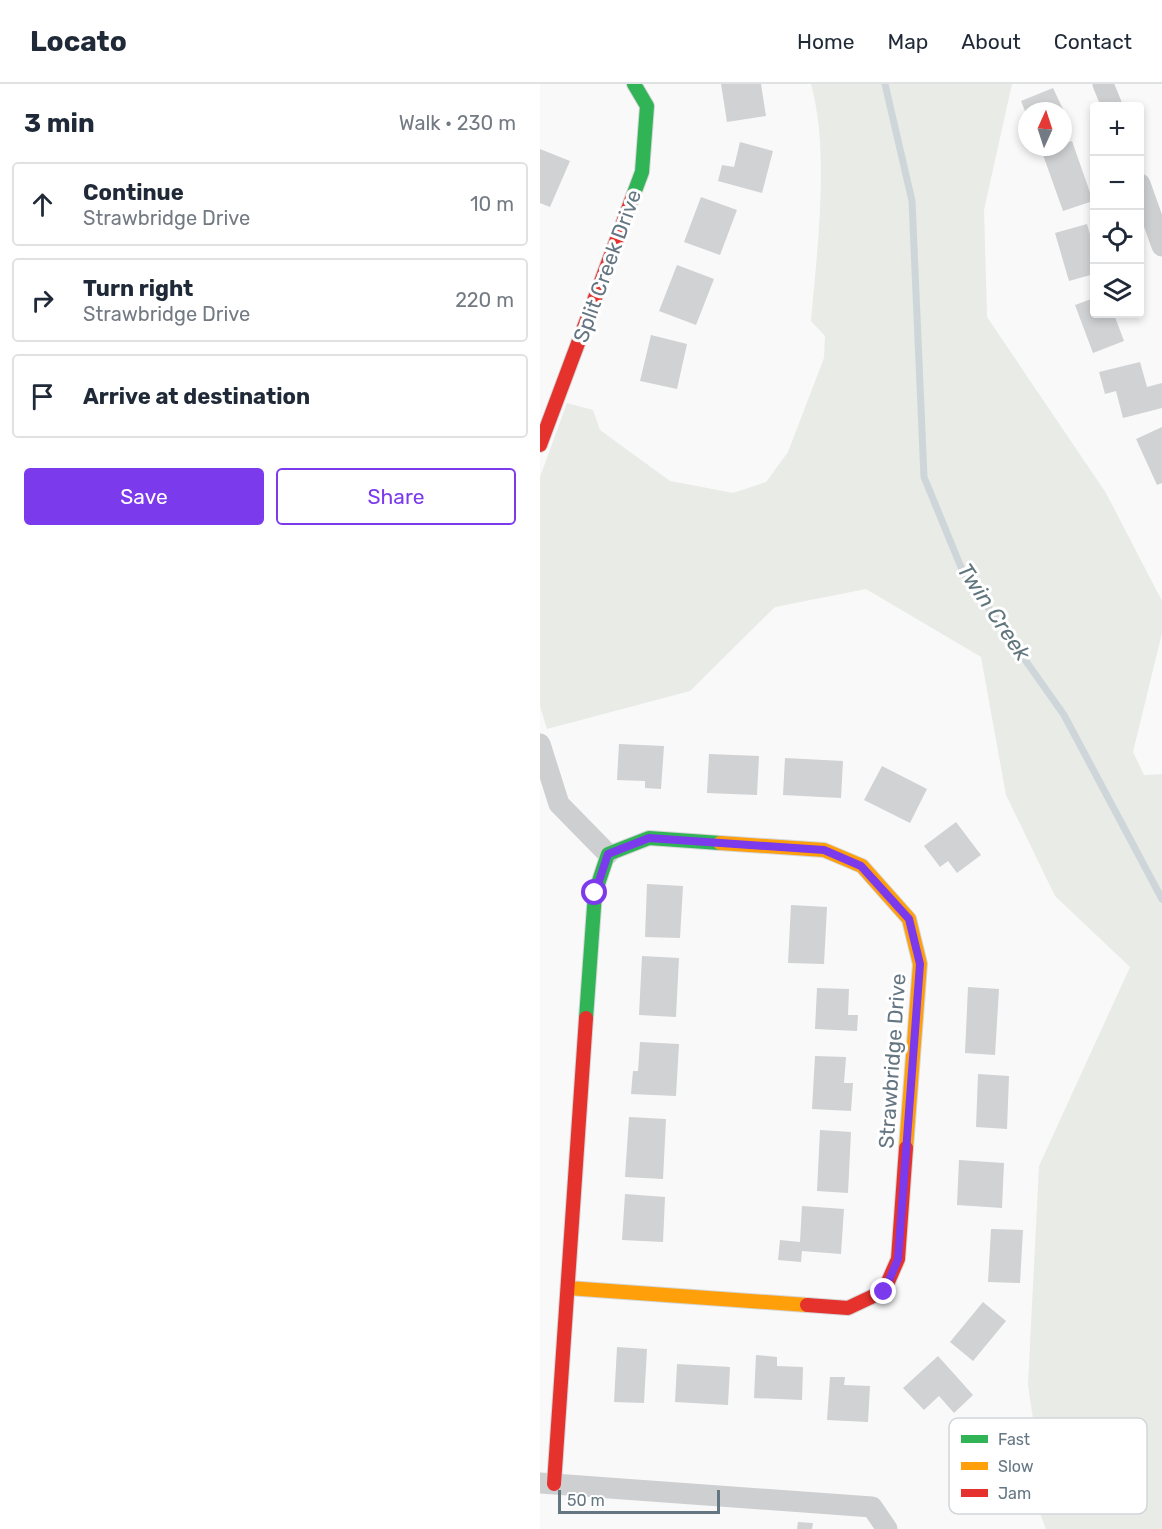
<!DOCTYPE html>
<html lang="en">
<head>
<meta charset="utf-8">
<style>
  body { margin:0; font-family:Rubik,sans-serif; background:#f6f6f7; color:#1f2937 }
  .controls { position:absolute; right:18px; top:18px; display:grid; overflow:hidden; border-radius:6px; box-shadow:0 3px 9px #0003 }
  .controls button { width:54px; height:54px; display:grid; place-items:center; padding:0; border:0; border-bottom:2px solid #e0e1e3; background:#fff; color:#1f2937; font:30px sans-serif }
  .compass { position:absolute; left:478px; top:18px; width:54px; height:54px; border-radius:50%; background:#fff; box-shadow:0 3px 9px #0003; rotate:3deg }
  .scale { position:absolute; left:18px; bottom:15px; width:162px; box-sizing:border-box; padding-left:6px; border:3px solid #657683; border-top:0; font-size:16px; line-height:21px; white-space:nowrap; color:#657683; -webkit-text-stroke:4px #fff; paint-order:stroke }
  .stop { position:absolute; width:18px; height:18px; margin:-14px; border:4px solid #7c3aed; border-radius:50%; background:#fff }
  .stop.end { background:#7c3aed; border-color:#fff; box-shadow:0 2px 6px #0008 }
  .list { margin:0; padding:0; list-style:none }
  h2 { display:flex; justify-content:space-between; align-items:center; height:78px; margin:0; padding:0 24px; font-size:26px }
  h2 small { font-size:20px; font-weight:400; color:#747a83 }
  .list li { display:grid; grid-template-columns:39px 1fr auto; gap:18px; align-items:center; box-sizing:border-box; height:84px; margin:0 12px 12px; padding:0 12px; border:2px solid #e0e1e3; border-radius:6px }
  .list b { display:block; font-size:22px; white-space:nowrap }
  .list p { margin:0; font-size:20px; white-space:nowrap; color:#747a83 }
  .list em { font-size:20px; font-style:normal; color:#747a83 }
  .actions { display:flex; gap:12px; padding:18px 24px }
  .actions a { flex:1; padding:14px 0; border:2px solid #7c3aed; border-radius:6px; text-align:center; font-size:21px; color:#7c3aed }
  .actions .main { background:#7c3aed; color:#fff }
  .icon { flex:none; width:33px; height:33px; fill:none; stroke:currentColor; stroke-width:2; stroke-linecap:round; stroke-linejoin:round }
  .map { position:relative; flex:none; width:622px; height:1445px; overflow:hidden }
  header { display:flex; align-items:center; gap:36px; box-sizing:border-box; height:84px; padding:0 30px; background:#fff; border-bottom:2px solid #e0e1e3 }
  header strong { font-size:28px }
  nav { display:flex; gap:33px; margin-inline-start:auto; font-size:21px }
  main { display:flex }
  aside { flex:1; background:#fff }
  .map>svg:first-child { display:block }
  .green { fill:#e8ebe6 }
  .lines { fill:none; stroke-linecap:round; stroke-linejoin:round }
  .stream { stroke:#ced6d9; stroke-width:7 }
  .building { fill:#d0d2d3 }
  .fast-casing { stroke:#d5d6d7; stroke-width:16 }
  .slow-casing { stroke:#d5d6d7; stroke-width:16 }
  .jam-casing { stroke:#d5d6d7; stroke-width:16 }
  .street { stroke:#cecfd0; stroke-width:21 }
  .fast { stroke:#30b455; stroke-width:14 }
  .slow { stroke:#ff9f0a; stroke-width:14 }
  .jam { stroke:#e5322d; stroke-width:14 }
  .route { stroke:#7c3aed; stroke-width:8 }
  .labels { text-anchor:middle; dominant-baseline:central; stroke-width:6; stroke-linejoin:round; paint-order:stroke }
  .street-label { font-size:21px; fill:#657683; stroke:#fff }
  .water-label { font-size:22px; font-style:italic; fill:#60757c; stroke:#fff }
  .key { fill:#fff; stroke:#d1d6da; stroke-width:1.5 }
  .key-label { font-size:16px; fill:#657683 }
</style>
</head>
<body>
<header>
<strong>Locato</strong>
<nav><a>Home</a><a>Map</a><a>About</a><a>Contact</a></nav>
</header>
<main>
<aside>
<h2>3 min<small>Walk · 230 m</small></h2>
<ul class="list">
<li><svg class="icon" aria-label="ahead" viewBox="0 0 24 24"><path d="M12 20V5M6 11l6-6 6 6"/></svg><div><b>Continue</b><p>Strawbridge Drive</p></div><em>10 m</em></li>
<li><svg class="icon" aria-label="right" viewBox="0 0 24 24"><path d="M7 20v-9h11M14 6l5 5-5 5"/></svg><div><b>Turn right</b><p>Strawbridge Drive</p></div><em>220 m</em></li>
<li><svg class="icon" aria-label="arrive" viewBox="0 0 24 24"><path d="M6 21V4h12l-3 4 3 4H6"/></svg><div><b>Arrive at destination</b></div></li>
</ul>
<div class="actions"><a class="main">Save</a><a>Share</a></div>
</aside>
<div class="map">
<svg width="622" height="1445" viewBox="0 0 622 1445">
  <rect width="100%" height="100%" fill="#f9f9f9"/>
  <path class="green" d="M 271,0 L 472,0 L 444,126 L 447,233 L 566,409 L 622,517 L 622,549 L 593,668 L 604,691 L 622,690 L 622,1445 L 506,1445 L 483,1385 L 499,1375 L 488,1301 L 499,1082 L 590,883 L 515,812 L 466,711 L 441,573 L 326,505 L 235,523 L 150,607 L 7,645 L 0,622 L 0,393 L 27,319 L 53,326 L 60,346 L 130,397 L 193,409 L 226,398 L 248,368 L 284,274 L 285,252 L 271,237 C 277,167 290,68 271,0 Z"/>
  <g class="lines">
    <path class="stream" d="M 345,0 L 372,117 L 384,393 L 423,488 L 524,631 L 622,815"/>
  </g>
  <path class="building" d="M 181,0 L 221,0 L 226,32 L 187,38 Z
    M 513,4 L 529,38 L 523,40 L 523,27 L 485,27 L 481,17 Z
    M 532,57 L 553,117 L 523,127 L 502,68 L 523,63 L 523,60 Z
    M 200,58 L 233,67 L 222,109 L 178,97 L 182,81 L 194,83 Z
    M 0,65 L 30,77 L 10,123 L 0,119 Z
    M 161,113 L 197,126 L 180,171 L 144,158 Z
    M 547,140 L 554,165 L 554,190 L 529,197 L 515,149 Z
    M 137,181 L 174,195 L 156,241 L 119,227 Z
    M 554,214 L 554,230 L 582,230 L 575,233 L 584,257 L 553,269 L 535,221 Z
    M 111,251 L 147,260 L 137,305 L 100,297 Z
    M 600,278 L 607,303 L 622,299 L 622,324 L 583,334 L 576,307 L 565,310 L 559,288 Z
    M 622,343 L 622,399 L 617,401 L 596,355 Z
    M 79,660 L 124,662 L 121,705 L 105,704 L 105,697 L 77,696 Z
    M 169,670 L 219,672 L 217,711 L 167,709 Z
    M 245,674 L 303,677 L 301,714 L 243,711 Z
    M 342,682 L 387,705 L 370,739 L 324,716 Z
    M 416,738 L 441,771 L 417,789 L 408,777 L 400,783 L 384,762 Z
    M 107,800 L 143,802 L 140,854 L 105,853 Z
    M 251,821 L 287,823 L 284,880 L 248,879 Z
    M 102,872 L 139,874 L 136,933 L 99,931 Z
    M 428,903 L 459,905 L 455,971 L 425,969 Z
    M 277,904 L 309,905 L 308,931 L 318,931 L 317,947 L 275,945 Z
    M 100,958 L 139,960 L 136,1012 L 91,1010 L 93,987 L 98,987 Z
    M 275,972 L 306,973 L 304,999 L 313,999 L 311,1027 L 272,1025 Z
    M 438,990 L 469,992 L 467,1045 L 436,1043 Z
    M 89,1033 L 126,1035 L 123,1095 L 85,1093 Z
    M 280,1046 L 311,1048 L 308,1109 L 277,1107 Z
    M 419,1076 L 464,1079 L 462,1124 L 417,1121 Z
    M 85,1110 L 125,1113 L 123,1158 L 82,1156 Z
    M 262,1122 L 304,1125 L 301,1170 L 262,1167 L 261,1178 L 238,1176 L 240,1156 L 260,1158 Z
    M 451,1145 L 483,1146 L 480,1199 L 448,1198 Z
    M 443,1218 L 466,1237 L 433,1277 L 410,1258 Z
    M 77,1263 L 107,1265 L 104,1319 L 74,1318 Z
    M 216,1271 L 237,1273 L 237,1282 L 263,1283 L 262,1316 L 214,1314 Z
    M 398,1272 L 433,1311 L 414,1329 L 399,1312 L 384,1326 L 363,1304 Z
    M 137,1280 L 190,1283 L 188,1321 L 135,1318 Z
    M 290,1293 L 305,1293 L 304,1301 L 330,1302 L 328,1338 L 287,1336 Z
    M 258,1438 L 273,1439 L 272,1445 L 257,1445 Z"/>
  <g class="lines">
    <g class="fast-casing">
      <path id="fast" d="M 93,112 L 102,88 L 107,22 L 94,0
        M 46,934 L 55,809 L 68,770 L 109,754 L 180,759"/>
    </g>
    <g class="slow-casing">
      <path id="slow" d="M 180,759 L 284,766 L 322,782 L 369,835 L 380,880 L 366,1064
        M 28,1204 L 267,1221"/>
    </g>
    <g class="jam-casing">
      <path id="jam" d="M 0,361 L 93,112
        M 267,1221 L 308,1224 L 344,1207 L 358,1175 L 366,1064
        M 14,1400 L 46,934"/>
    </g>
    <path class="street" d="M 563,0 L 572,22
      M 600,100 L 622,162
      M 0,660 L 19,720 L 68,770
      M 0,1399 L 332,1423 L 347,1445"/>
    <use href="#fast" class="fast"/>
    <use href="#slow" class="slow"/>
    <use href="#jam" class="jam"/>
  </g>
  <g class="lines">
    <path class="route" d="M 55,809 L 68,770 L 109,754 L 284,766 L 321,782 L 369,835 L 380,880 L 358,1175 L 344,1208"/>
  </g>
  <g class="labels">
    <g class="street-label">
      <text transform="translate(67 182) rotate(-70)">Split Creek Drive</text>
      <text transform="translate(352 977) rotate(-86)">Strawbridge Drive</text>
    </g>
    <g class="water-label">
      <text transform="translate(454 528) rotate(56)">Twin Creek</text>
    </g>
  </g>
  <rect x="409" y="1334" width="198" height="96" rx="9" class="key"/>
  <rect x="421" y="1351" width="27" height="8" fill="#30b455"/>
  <rect x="421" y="1378" width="27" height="8" fill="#ff9f0a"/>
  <rect x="421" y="1405" width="27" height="8" fill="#e5322d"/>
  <g class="key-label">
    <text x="458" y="1361">Fast</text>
    <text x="458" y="1388">Slow</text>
    <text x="458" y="1415">Jam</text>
  </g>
</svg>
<div class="controls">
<button>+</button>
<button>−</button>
<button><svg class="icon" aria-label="locate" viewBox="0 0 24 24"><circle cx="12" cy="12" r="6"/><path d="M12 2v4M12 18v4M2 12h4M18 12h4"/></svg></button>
<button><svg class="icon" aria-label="layers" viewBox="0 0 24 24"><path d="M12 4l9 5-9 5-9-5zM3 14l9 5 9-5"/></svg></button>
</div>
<svg class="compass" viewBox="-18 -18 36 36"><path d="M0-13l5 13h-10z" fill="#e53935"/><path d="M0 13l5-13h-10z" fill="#747a83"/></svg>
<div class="scale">50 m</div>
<div class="stop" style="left:55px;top:809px"></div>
<div class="stop end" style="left:344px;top:1208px"></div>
</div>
</main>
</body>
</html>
